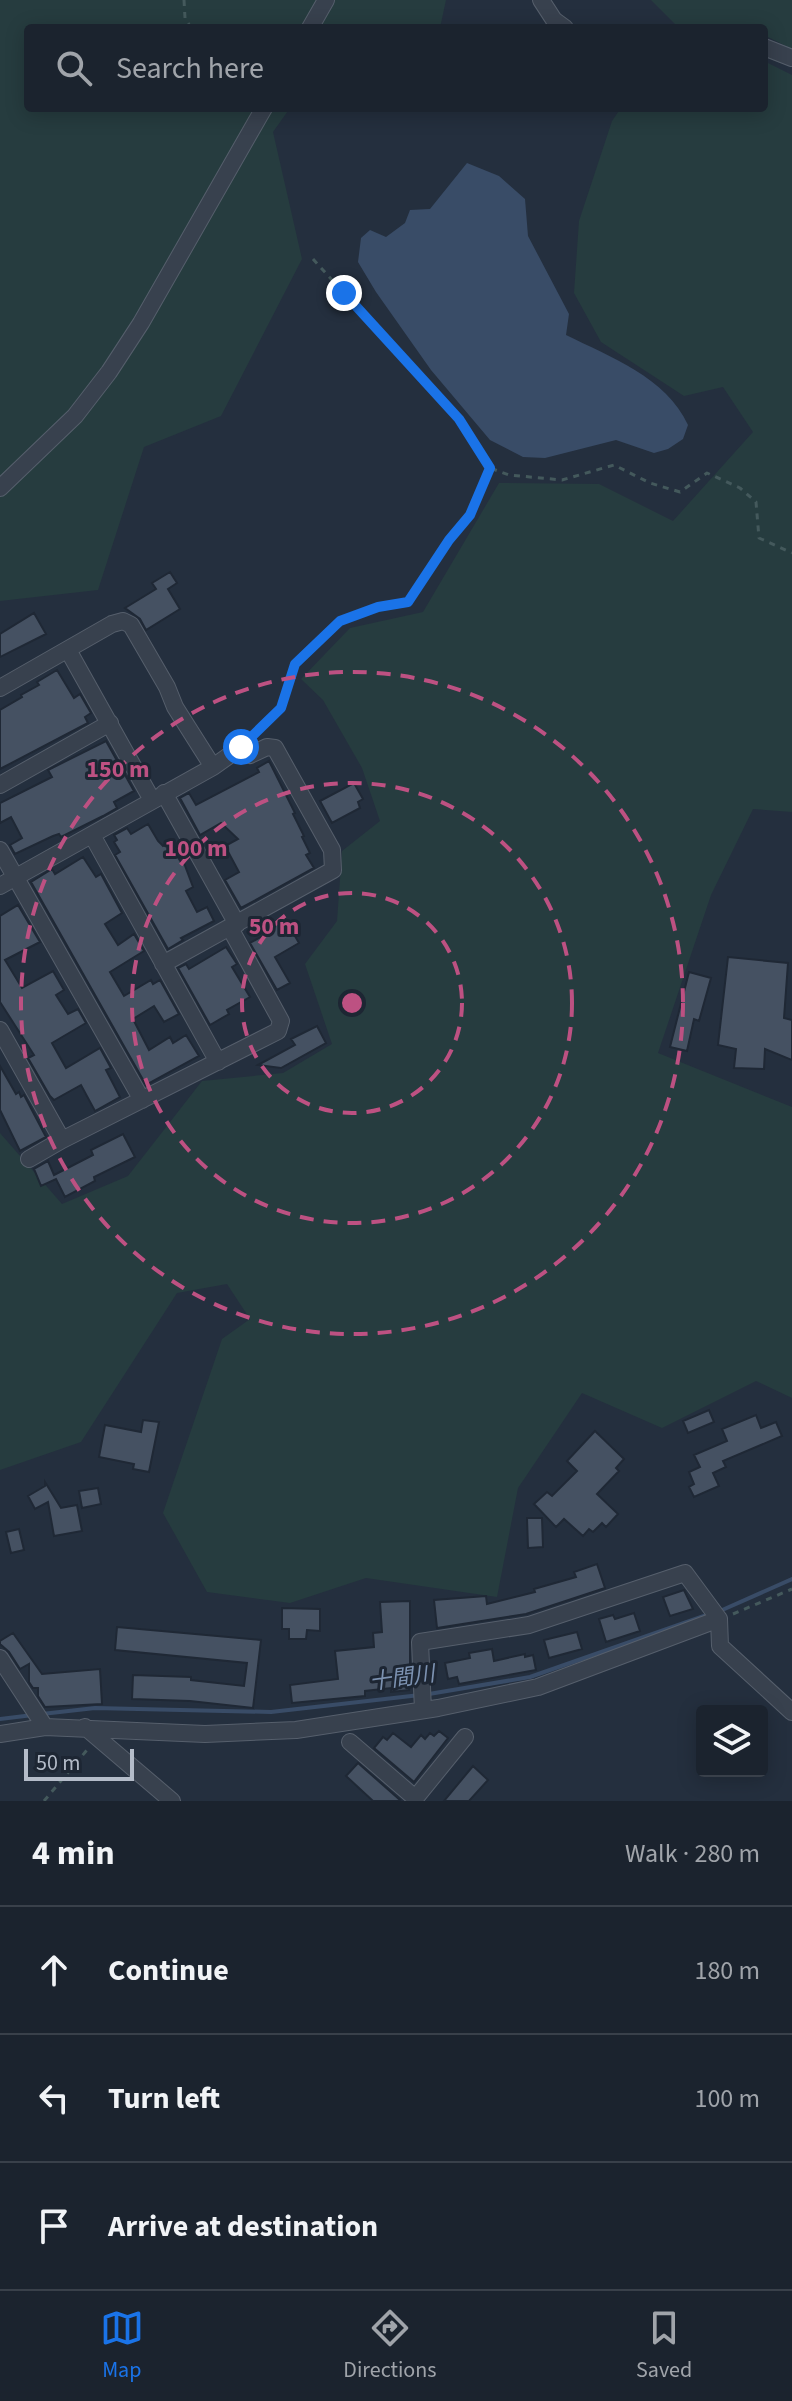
<!DOCTYPE html>
<html lang="en">
<head>
<meta charset="utf-8">
<style>
  body { margin:0; font-family:"Source Sans 3","Noto Sans JP",sans-serif; background:#282f3a; color:#f1f3f6 }
  .controls { position:absolute; right:24px; bottom:24px; display:grid; overflow:hidden; border-radius:8px; box-shadow:0 4px 20px #0003 }
  .controls button { width:72px; height:72px; display:grid; place-items:center; padding:0; border:0; border-bottom:2px solid #39404a; background:#1b232e; color:#f1f3f6; font:40px sans-serif }
  .scale { position:absolute; left:24px; bottom:20px; width:110px; box-sizing:border-box; padding-left:8px; border:4px solid #b4bcc9; border-top:0; font-size:22px; line-height:28px; white-space:nowrap; color:#b4bcc9; -webkit-text-stroke:6px #1d2633; paint-order:stroke }
  .stop { position:absolute; width:24px; height:24px; margin:-18px; border:6px solid #1a73e8; border-radius:50%; background:#fff }
  .stop.end { background:#1a73e8; border-color:#fff; box-shadow:0 2px 8px #0008 }
  .list { margin:0; padding:0; list-style:none }
  h2 { display:flex; justify-content:space-between; align-items:center; height:104px; margin:0; padding:0 32px; font-size:34px }
  h2 small { font-size:26px; font-weight:400; color:#a0a4aa }
  .list li { display:grid; grid-template-columns:52px 1fr auto; gap:24px; align-items:center; box-sizing:border-box; height:128px; padding:0 32px; border-top:2px solid #39404a }
  .list b { display:block; font-size:30px; white-space:nowrap }
  .list em { font-size:26px; font-style:normal; color:#a0a4aa }
  .icon { flex:none; width:44px; height:44px; fill:none; stroke:currentColor; stroke-width:2; stroke-linecap:round; stroke-linejoin:round }
  .map { position:relative; flex:none; width:792px; height:1801px; overflow:hidden }
  .search { position:absolute; background:#1b232e; box-shadow:0 4px 20px #0003; left:24px; right:24px; top:24px; height:88px; display:flex; align-items:center; gap:20px; box-sizing:border-box; padding:0 28px; border-radius:8px; color:#a0a4aa; font-size:30px }
  .sheet { height:488px; background:#1b232e }
  nav { display:flex; justify-content:space-around; align-items:center; box-sizing:border-box; height:112px; border-top:2px solid #39404a; background:#1b232e; font-size:22px; color:#a0a4aa }
  nav a { display:grid; justify-items:center; gap:4px }
  nav .on { color:#1a73e8 }
  .map>svg:first-child { display:block }
  .green { fill:#263c3f }
  .water { fill:#394c67 }
  .lines { fill:none; stroke-linecap:round; stroke-linejoin:round }
  .stream { stroke:#394c67; stroke-width:4 }
  .building { fill:#455162; stroke:#1f2835; stroke-width:2 }
  .minor-casing { stroke:#565f6c; stroke-width:18 }
  .path { stroke:#44595c; stroke-width:3; stroke-dasharray:6 6; stroke-linecap:butt }
  .minor { stroke:#38414e; stroke-width:16 }
  .route { stroke:#1a73e8; stroke-width:10 }
  .ring { fill:none; stroke:#bd5182; stroke-width:4; stroke-dasharray:14 10 }
  .labels { text-anchor:middle; dominant-baseline:central; stroke-width:6; stroke-linejoin:round; paint-order:stroke }
  .water-label { font-size:22px; font-style:italic; fill:#7c92b1; stroke:#1d2633 }
  .centre { fill:#bd5182; stroke:#1d2633; stroke-width:4 }
  .ring-label { font-size:24px; text-anchor:middle; font-weight:bold; fill:#bd5182; stroke:#1d2633; stroke-width:6; stroke-linejoin:round; paint-order:stroke }
</style>
</head>
<body>
<div class="map">
<svg width="792" height="1801" viewBox="0 0 792 1801">
  <rect width="100%" height="100%" fill="#242f3e"/>
  <path class="green" d="M 0,0 L 446,0 L 440,28 L 28,28 L 28,108 L 290,108 L 273,132 L 302,259 L 221,416 L 144,447 L 98,590 L 0,601 Z
    M 651,0 L 792,0 L 792,49 L 764,35 L 764,28 L 679,28 Z
    M 764,61 L 792,75 L 792,812 L 753,809 L 711,895 L 658,1053 L 792,1107 L 792,1398 L 756,1381 L 662,1428 L 582,1393 L 518,1488 L 497,1597 L 366,1578 L 290,1603 L 207,1592 L 163,1513 L 222,1339 L 250,1319 L 227,1284 L 177,1293 L 81,1442 L 0,1470 L 0,1133 L 62,1204 L 128,1176 L 202,1081 L 283,1073 L 332,1044 L 305,964 L 337,921 L 342,851 L 380,821 L 362,768 L 323,700 L 301,679 L 350,628 L 423,612 L 499,483 L 599,484 L 673,521 L 753,432 L 723,387 L 684,396 L 601,342 L 574,293 L 579,221 L 612,121 L 621,108 L 764,108 Z"/>
  <path class="water" d="M 467,163 L 499,176 L 525,199 L 528,236 L 569,314 L 566,335 C 610,357 666,377 688,425 L 683,439 L 668,449 L 654,453 L 616,440 L 545,458 L 523,457 L 490,440 L 431,370 L 376,292 L 358,262 L 361,238 L 370,230 L 386,237 L 405,223 L 410,210 L 430,209 Z"/>
  <g class="lines">
    <path class="stream" d="M 720,1611 L 792,1579
      M 429,1694 L 530,1677 L 704,1616
      M 42,1714 L 95,1708 L 271,1712 L 420,1695
      M 0,1719 L 33,1715"/>
  </g>
  <path class="building" d="M 170,572 L 177,583 L 168,589 L 180,609 L 146,630 L 140,619 L 125,608 L 156,589 L 152,583 Z
    M 34,613 L 46,634 L 0,657 L 0,634 Z
    M 57,670 L 74,698 L 80,694 L 91,713 L 85,717 L 88,723 L 0,769 L 0,710 L 22,697 L 21,695 L 39,685 L 37,682 Z
    M 106,741 L 134,791 L 114,802 L 117,808 L 103,816 L 61,837 L 59,834 L 53,836 L 15,854 L 10,845 L 22,838 L 11,817 L 0,823 L 0,803 L 52,777 L 48,770 Z
    M 269,761 L 295,813 L 293,814 L 304,836 L 302,837 L 310,853 L 306,855 L 314,868 L 241,908 L 225,880 L 239,872 L 225,846 L 238,839 L 221,823 L 200,835 L 180,798 L 189,793 L 196,805 L 259,772 L 257,768 Z
    M 354,783 L 363,799 L 358,802 L 360,808 L 332,823 L 320,801 Z
    M 148,824 L 158,841 L 163,846 L 169,842 L 182,864 L 184,863 L 193,887 L 186,891 L 197,912 L 207,907 L 214,921 L 181,938 L 183,940 L 168,949 L 115,855 L 120,852 L 114,842 L 117,840 L 114,835 L 127,828 L 131,834 Z
    M 83,857 L 96,877 L 101,874 L 122,913 L 105,924 L 118,945 L 134,934 L 144,951 L 110,972 L 124,996 L 151,980 L 153,984 L 160,980 L 179,1014 L 164,1022 L 154,1006 L 133,1019 L 149,1050 L 170,1037 L 173,1043 L 186,1035 L 199,1056 L 146,1085 L 31,882 L 52,869 L 55,874 Z
    M 18,905 L 40,942 L 5,960 L 22,988 L 53,971 L 64,990 L 56,995 L 68,1014 L 78,1009 L 86,1023 L 52,1043 L 66,1068 L 100,1048 L 111,1068 L 106,1070 L 120,1097 L 95,1111 L 81,1085 L 54,1100 L 50,1096 L 28,1058 L 34,1055 L 0,1002 L 0,916 Z
    M 284,917 L 299,943 L 275,957 L 290,983 L 277,990 L 250,943 L 266,934 L 263,929 Z
    M 226,947 L 237,964 L 232,967 L 250,997 L 227,1010 L 229,1014 L 210,1025 L 178,968 L 186,964 L 189,969 Z
    M 728,957 L 788,963 L 784,1018 L 792,1020 L 792,1060 L 765,1049 L 764,1069 L 734,1068 L 736,1049 L 718,1045 Z
    M 689,972 L 711,978 L 699,1021 L 694,1019 L 687,1051 L 670,1047 Z
    M 317,1026 L 326,1043 L 281,1068 L 258,1065 L 295,1045 L 291,1039 Z
    M 0,1066 L 16,1094 L 19,1092 L 21,1097 L 24,1095 L 46,1137 L 20,1151 L 0,1110 Z
    M 123,1134 L 135,1157 L 94,1177 L 95,1181 L 65,1197 L 56,1179 L 41,1186 L 34,1169 L 48,1161 L 54,1175 L 93,1155 L 91,1150 Z
    M 709,1410 L 714,1422 L 688,1433 L 683,1421 Z
    M 756,1415 L 761,1428 L 776,1422 L 782,1436 L 723,1461 L 726,1467 L 713,1473 L 719,1486 L 694,1497 L 689,1487 L 694,1484 L 689,1472 L 700,1467 L 694,1455 L 727,1441 L 722,1429 Z
    M 143,1420 L 159,1422 L 149,1472 L 133,1469 L 134,1464 L 99,1457 L 105,1425 L 141,1432 Z
    M 595,1431 L 624,1459 L 616,1468 L 619,1471 L 597,1494 L 618,1514 L 606,1527 L 602,1523 L 593,1532 L 589,1529 L 583,1536 L 564,1519 L 556,1527 L 534,1504 L 547,1492 L 552,1496 L 577,1471 L 567,1461 Z
    M 45,1482 L 61,1508 L 77,1505 L 82,1531 L 54,1536 L 48,1502 L 35,1509 L 28,1496 L 45,1486 Z
    M 98,1488 L 101,1504 L 82,1508 L 79,1491 Z
    M 527,1518 L 542,1518 L 543,1547 L 528,1548 Z
    M 19,1529 L 24,1550 L 11,1553 L 6,1532 Z
    M 597,1564 L 605,1588 L 526,1614 L 437,1628 L 434,1600 L 486,1596 L 487,1604 L 535,1592 L 534,1589 L 576,1577 L 574,1572 Z
    M 684,1590 L 693,1609 L 670,1616 L 663,1597 Z
    M 410,1601 L 410,1670 L 406,1670 L 409,1690 L 391,1692 L 391,1688 L 365,1691 L 365,1696 L 292,1703 L 290,1685 L 338,1679 L 335,1651 L 374,1647 L 373,1633 L 382,1632 L 380,1602 Z
    M 282,1608 L 320,1609 L 320,1631 L 307,1630 L 306,1639 L 289,1639 L 289,1629 L 282,1629 Z
    M 634,1613 L 640,1631 L 606,1642 L 599,1619 L 613,1615 L 615,1619 Z
    M 117,1627 L 261,1640 L 253,1708 L 190,1701 L 132,1699 L 133,1675 L 191,1677 L 191,1680 L 244,1686 L 247,1663 L 115,1650 Z
    M 577,1632 L 582,1649 L 549,1658 L 544,1640 Z
    M 13,1633 L 42,1674 L 100,1669 L 102,1704 L 45,1707 L 38,1696 L 38,1688 L 33,1688 L 29,1682 L 29,1664 L 20,1669 L 9,1652 L 0,1644 L 0,1641 Z
    M 492,1649 L 494,1661 L 525,1654 L 525,1657 L 533,1655 L 536,1670 L 459,1684 L 457,1677 L 448,1679 L 445,1663 L 470,1658 L 469,1653 Z
    M 439,1731 L 448,1738 L 414,1782 L 374,1748 L 383,1737 L 387,1740 L 393,1733 L 411,1747 L 421,1735 L 425,1739 L 430,1733 L 434,1736 Z
    M 358,1763 L 400,1800 L 399,1801 L 373,1801 L 346,1776 Z
    M 473,1766 L 488,1780 L 469,1801 L 444,1801 Z"/>
  <g class="lines">
    <g class="minor-casing">
      <path id="minor" d="M 541,0 L 554,20 L 565,28
        M 310,28 L 326,0
        M 764,47 L 792,58
        M 0,488 L 75,416 L 109,372 L 141,323 L 264,108
        M 68,650 L 152,800
        M 0,688 L 112,624 L 123,621 L 131,625 L 167,687 L 175,707 L 213,767
        M 0,785 L 110,723
        M 164,793 L 237,924
        M 92,835 L 218,1062
        M 0,850 L 142,1100
        M 0,886 L 213,767 L 241,747 L 250,755 L 267,747 L 275,748 L 332,850 L 333,870 L 163,964
        M 0,1030 L 62,1140
        M 29,1159 L 62,1140 L 278,1031 L 281,1021 L 230,928
        M 0,1658 L 45,1727
        M 423,1710 L 420,1642 L 529,1625 L 685,1573 L 719,1619 L 720,1646 L 792,1712
        M 85,1727 L 172,1801
        M 0,1734 L 45,1727 L 205,1734 L 296,1730 L 438,1708 L 538,1687 L 719,1619
        M 350,1742 L 415,1798
        M 413,1801 L 465,1737"/>
    </g>
    <path class="path" d="M 184,0 L 185,18 L 191,28
      M 313,259 L 408,364 L 432,386 L 459,419 L 490,468 L 509,475 L 562,480 L 614,465 L 650,483 L 680,492 L 707,473 L 740,488 L 756,502 L 759,538 L 792,553
      M 252,736 L 281,708 L 295,664 L 340,621 L 378,607 L 408,602 L 449,540 L 470,515 L 490,469
      M 733,1614 L 792,1589
      M 44,1801 L 87,1750"/>
    <use href="#minor" class="minor"/>
  </g>
  <g class="lines">
    <path class="route" d="M 241,747 L 281,708 L 295,664 L 340,621 L 378,607 L 408,602 L 449,540 L 470,515 L 490,468 L 459,419 L 344,293"/>
  </g>
  <g class="ring">
    <circle cx="352" cy="1003" r="110"/>
    <circle cx="352" cy="1003" r="220"/>
    <circle cx="352" cy="1003" r="331"/>
  </g>
  <g class="labels">
    <g class="water-label">
      <text transform="translate(402 1678) rotate(-8)">十間川</text>
    </g>
  </g>
  <circle cx="352" cy="1003" r="12" class="centre"/>
  <g class="ring-label">
    <text x="118" y="777">150 m</text>
    <text x="196" y="856">100 m</text>
    <text x="274" y="934">50 m</text>
  </g>
</svg>
<div class="controls">
<button><svg class="icon" aria-label="layers" viewBox="0 0 24 24"><path d="M12 4l9 5-9 5-9-5zM3 14l9 5 9-5"/></svg></button>
</div>
<div class="scale">50 m</div>
<div class="stop" style="left:241px;top:747px"></div>
<div class="stop end" style="left:344px;top:293px"></div>
<div class="search"><svg class="icon" aria-label="search" viewBox="0 0 24 24"><circle cx="10" cy="10" r="6"/><path d="M15 15l6 6"/></svg>Search here</div>
</div>
<section class="sheet">
<h2>4 min<small>Walk · 280 m</small></h2>
<ul class="list">
<li><svg class="icon" aria-label="ahead" viewBox="0 0 24 24"><path d="M12 20V5M6 11l6-6 6 6"/></svg><div><b>Continue</b></div><em>180 m</em></li>
<li><svg class="icon" aria-label="left" viewBox="0 0 24 24"><path d="M17 20v-9H6M10 6l-5 5 5 5"/></svg><div><b>Turn left</b></div><em>100 m</em></li>
<li><svg class="icon" aria-label="arrive" viewBox="0 0 24 24"><path d="M6 21V4h12l-3 4 3 4H6"/></svg><div><b>Arrive at destination</b></div></li>
</ul>
</section>
<nav>
<a class="on"><svg class="icon" aria-label="map" viewBox="0 0 24 24"><path d="M3 6l6-2 6 2 6-2v14l-6 2-6-2-6 2zM9 4v14M15 6v14"/></svg>Map</a>
<a><svg class="icon" aria-label="directions" viewBox="0 0 24 24"><path d="M12 3l9 9-9 9-9-9zM9 14v-3h6M13 9l2 2-2 2"/></svg>Directions</a>
<a><svg class="icon" aria-label="saved" viewBox="0 0 24 24"><path d="M7 4h10v16l-5-4-5 4z"/></svg>Saved</a>
</nav>
</body>
</html>
